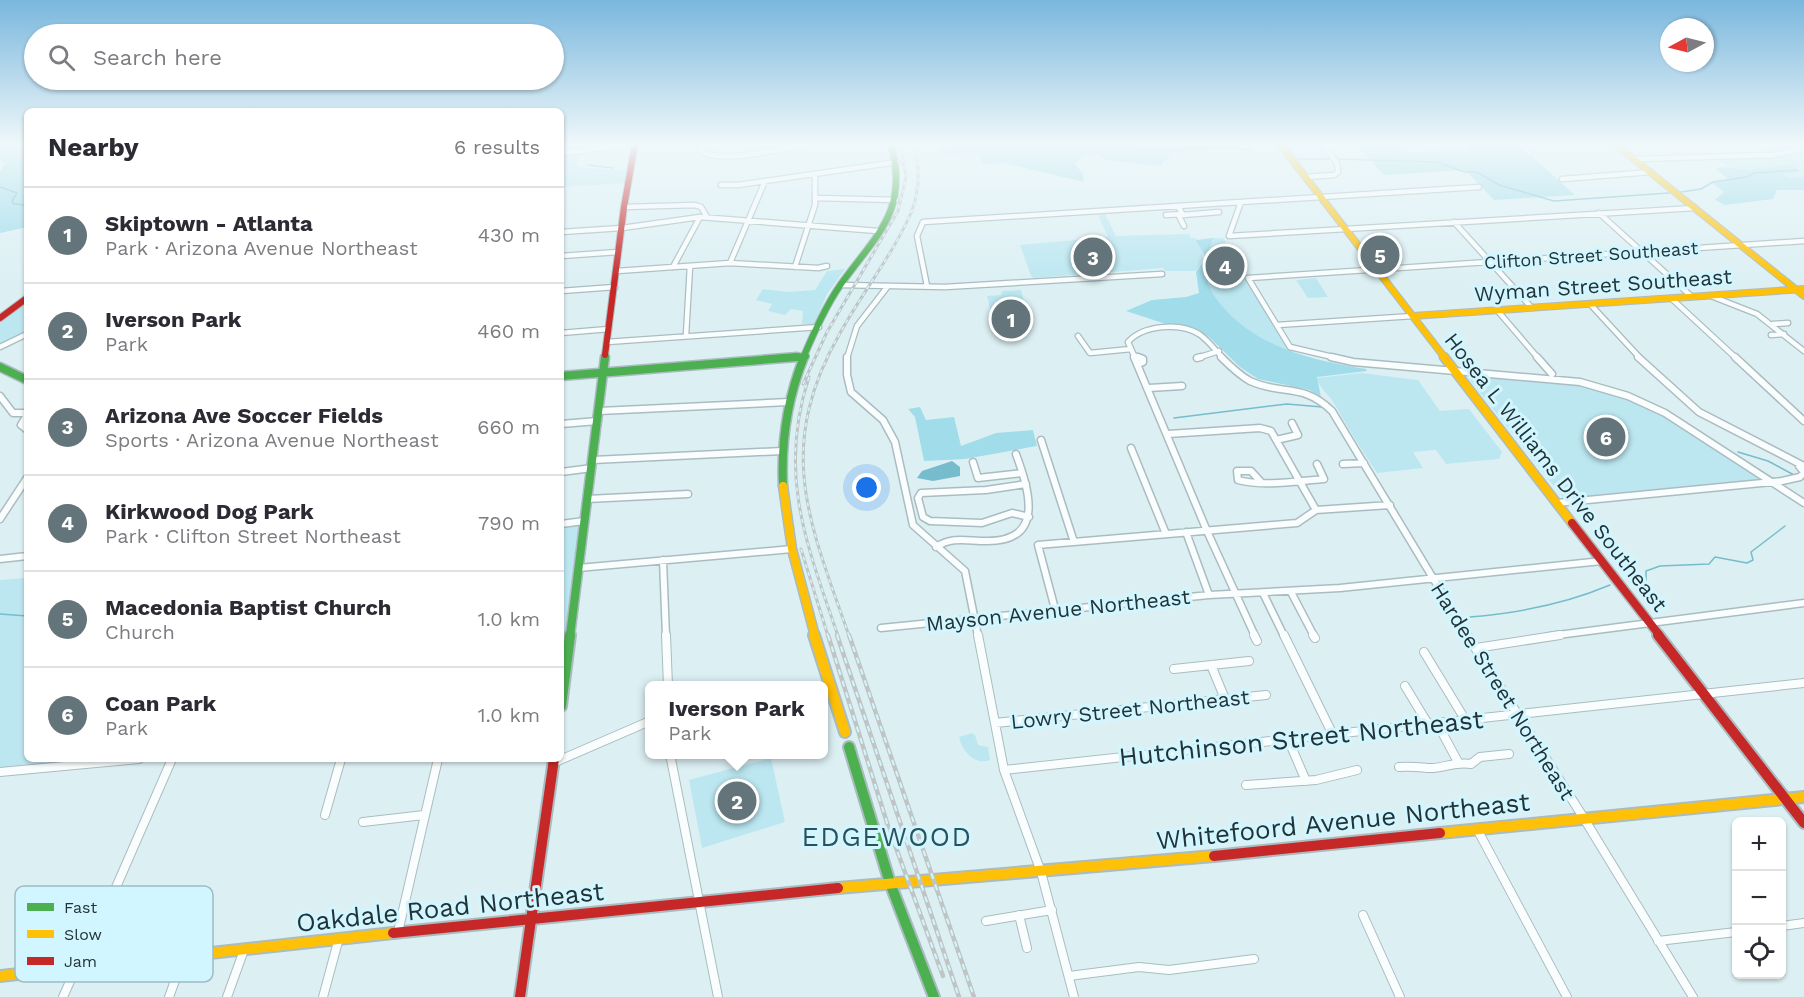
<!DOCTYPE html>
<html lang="en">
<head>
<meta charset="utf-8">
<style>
  body { margin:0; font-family:"Work Sans",sans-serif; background:#f2f2f3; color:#2b2b33 }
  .controls { position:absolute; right:18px; bottom:18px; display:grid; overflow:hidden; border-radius:9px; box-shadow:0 2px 4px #0004 }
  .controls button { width:54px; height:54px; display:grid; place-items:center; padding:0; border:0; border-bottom:2px solid #e1e1e2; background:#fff; color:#2b2b33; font:30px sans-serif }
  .compass { position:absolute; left:1660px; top:18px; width:54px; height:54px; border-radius:50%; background:#fff; box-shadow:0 2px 4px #0004; rotate:263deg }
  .you { position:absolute; left:867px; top:488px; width:21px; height:21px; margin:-15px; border:4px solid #fff; border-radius:50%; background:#1a73e8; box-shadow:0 0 0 9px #1a73e833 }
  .badge { display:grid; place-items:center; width:39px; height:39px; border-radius:50%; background:#63757a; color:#fff; font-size:20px; font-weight:700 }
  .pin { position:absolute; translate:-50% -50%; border:3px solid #fff; box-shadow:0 2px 6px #0006 }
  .popup { position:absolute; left:645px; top:681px; width:183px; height:78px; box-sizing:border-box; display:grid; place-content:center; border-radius:9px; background:#fff; filter:drop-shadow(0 2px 4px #0005); font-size:20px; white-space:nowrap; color:#7c7c81 }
  .popup b { font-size:22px; color:#2b2b33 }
  .popup::after { content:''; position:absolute; left:50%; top:100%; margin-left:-12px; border:12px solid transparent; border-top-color:#fff }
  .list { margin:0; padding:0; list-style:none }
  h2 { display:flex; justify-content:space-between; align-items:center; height:78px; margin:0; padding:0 24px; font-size:26px }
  h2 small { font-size:20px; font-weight:400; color:#7c7c81 }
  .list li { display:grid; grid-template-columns:39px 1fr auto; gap:18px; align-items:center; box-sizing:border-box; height:96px; padding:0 24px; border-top:2px solid #e1e1e2 }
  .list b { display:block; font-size:22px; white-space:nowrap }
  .list p { margin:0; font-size:20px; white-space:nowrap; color:#7c7c81 }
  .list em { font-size:20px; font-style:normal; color:#7c7c81 }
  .icon { flex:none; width:33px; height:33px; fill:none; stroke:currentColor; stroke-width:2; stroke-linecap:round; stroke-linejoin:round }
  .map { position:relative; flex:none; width:1804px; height:997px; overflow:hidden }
  .search { position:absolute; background:#fff; box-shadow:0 2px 4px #0004; left:24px; top:24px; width:540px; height:66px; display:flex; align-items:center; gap:15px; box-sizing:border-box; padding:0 21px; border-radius:33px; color:#7c7c81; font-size:22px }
  .panel { position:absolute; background:#fff; box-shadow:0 2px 4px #0004; left:24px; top:108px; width:540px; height:654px; border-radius:9px }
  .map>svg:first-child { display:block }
  .green { fill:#bce7f1 }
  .forest { fill:#a1dcea }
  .water { fill:#76bccc }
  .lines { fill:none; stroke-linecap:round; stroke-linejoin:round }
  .stream { stroke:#76bccc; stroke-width:1.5 }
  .street-far2-casing { stroke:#abbcc0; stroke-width:7 }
  .street-far1-casing { stroke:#abbcc0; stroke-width:9 }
  .street-casing { stroke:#abbcc0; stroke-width:10 }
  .fast-far2-casing { stroke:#abbcc0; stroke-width:8 }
  .fast-far1-casing { stroke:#abbcc0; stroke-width:11 }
  .fast-casing { stroke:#abbcc0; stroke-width:14 }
  .slow-far2-casing { stroke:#abbcc0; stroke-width:8 }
  .slow-far1-casing { stroke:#abbcc0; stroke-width:11 }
  .slow-casing { stroke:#abbcc0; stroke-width:14 }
  .jam-far2-casing { stroke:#abbcc0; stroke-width:8 }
  .jam-far1-casing { stroke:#abbcc0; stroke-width:11 }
  .jam-casing { stroke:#abbcc0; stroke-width:14 }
  .street-far2 { stroke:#fafdfd; stroke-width:4.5 }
  .street-far1 { stroke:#fafdfd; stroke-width:6 }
  .street { stroke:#fafdfd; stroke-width:8 }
  .fast-far2 { stroke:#4caf50; stroke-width:6 }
  .fast-far1 { stroke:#4caf50; stroke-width:8 }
  .fast { stroke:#4caf50; stroke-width:10 }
  .slow-far2 { stroke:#ffc107; stroke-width:6 }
  .slow-far1 { stroke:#ffc107; stroke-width:8 }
  .slow { stroke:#ffc107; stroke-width:10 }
  .jam-far2 { stroke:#c62828; stroke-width:6 }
  .jam-far1 { stroke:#c62828; stroke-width:8 }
  .jam { stroke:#c62828; stroke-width:10 }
  .rail-far1-casing { stroke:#bfc4c5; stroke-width:3 }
  .rail-casing { stroke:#bfc4c5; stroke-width:4.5 }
  .rail-far1 { stroke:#d2f6ff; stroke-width:1.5; stroke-dasharray:4; stroke-linecap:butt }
  .rail { stroke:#d2f6ff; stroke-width:2; stroke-dasharray:6; stroke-linecap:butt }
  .labels { text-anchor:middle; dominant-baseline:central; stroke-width:6; stroke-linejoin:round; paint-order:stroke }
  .far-street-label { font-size:18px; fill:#223338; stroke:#d2f6ff }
  .street-label { font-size:21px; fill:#223338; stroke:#d2f6ff }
  .near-street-label { font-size:26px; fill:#223338; stroke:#d2f6ff }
  .near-neighbourhood-label { font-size:27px; letter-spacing:1.5px; fill:#29525c; stroke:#d2f6ff }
  .key { fill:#d2f6ff; stroke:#9dbcc3; stroke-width:1.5 }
  .key-label { font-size:16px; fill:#223338 }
</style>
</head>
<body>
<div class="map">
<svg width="1804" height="997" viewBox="0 0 1804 997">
  <rect width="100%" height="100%" fill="#dcf0f4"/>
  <path class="green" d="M 1804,151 L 1804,186 L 1759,190 L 1717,159 L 1778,157 Z
    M 580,153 L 577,166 L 590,169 L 629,170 L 627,183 L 561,187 L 561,154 Z
    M 1105,214 L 1116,236 L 1189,234 L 1191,238 L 1196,238 C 1203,252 1207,257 1196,271 L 1165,271 L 1163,268 L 1034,278 L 1031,276 L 1020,245 L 1108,237 L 1098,215 Z
    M 1213,238 L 1223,238 L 1293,353 C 1261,341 1210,313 1206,275 C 1204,263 1210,250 1213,238 Z
    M 845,269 L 827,294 L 814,325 L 802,324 L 803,311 L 791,309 L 785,315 L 768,311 L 772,304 L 756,300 L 763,289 L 787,292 L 815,290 L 827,271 Z
    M 1316,278 L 1328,297 L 1308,298 L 1296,280 Z
    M 1021,290 L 1032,331 L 997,333 L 987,296 L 1001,295 L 1002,291 Z
    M 27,302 L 27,333 L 0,347 L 0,322 Z
    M 1361,373 L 1418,380 L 1440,411 L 1469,409 L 1502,452 L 1499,459 L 1446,464 L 1436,450 L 1413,452 L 1423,468 L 1377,473 C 1362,451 1348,428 1335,405 C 1329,394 1320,390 1317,378 Z
    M 1466,375 C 1503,377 1543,377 1580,384 C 1648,397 1704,441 1761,478 L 1760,481 L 1565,500 Z
    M 582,522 L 561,689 L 561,524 Z
    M 27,574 L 27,759 L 162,759 L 0,774 L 0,580 L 24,578 Z
    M 972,733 L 975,735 L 978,745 L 988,747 L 990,760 C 975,766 962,751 959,737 Z
    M 771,758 L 785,822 L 702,848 L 689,780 Z"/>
  <path class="forest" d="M 0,144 L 27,144 L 27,227 L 0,233 L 0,172 L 5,163 L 0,161 Z
    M 991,144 L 1238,144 L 1241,148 L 1172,153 L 1160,166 L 1106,160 L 1099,155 L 1083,156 L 1075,164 L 1083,174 L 1084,182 L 1004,163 L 982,164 L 979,153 L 943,155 L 941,147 Z
    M 1356,144 L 1401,144 L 1410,153 L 1471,149 L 1466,144 L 1518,144 L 1575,195 L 1494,200 L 1465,170 L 1384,175 Z
    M 1791,165 L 1801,172 L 1781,174 L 1790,178 L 1804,177 L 1804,190 L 1777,190 L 1773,199 L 1725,205 L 1715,200 L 1724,192 L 1712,183 L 1729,180 L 1716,169 L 1720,167 L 1749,170 Z
    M 1213,238 C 1210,249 1205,262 1206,274 C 1207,286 1215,298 1222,306 C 1259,349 1314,360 1366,369 L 1367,371 L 1317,377 L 1321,397 L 1310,390 L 1258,379 L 1240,367 L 1209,337 L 1193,327 L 1172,326 L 1126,311 L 1152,300 L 1186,297 L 1199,293 L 1196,272 L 1203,262 L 1205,256 L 1196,240 Z
    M 920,407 L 926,420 L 954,417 L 961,446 L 996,433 L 1033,430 L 1037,446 L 965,459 L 924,461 L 915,417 L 908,409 Z"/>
  <path class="water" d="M 952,461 L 960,467 L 960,476 L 933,481 L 917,478 L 922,471 Z"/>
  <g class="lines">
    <path class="stream" d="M 1102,149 L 1175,151 L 1215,146 L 1250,150
      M 1298,159 L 1330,159
      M 1337,159 L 1437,162 L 1465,172 L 1477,172 L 1499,185 L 1554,201 L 1669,193
      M 588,165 L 613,168
      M 0,187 L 17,193 L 12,201 L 14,204 L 27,205
      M 1681,192 L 1701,189 L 1713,182 L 1747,177 L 1754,173 L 1797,170
      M 1174,418 L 1287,404 L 1322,407
      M 1738,452 L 1768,461 L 1794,475
      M 1640,581 L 1646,580 L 1646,571 L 1660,566 L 1709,564 L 1715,557 L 1747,563 L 1753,560 L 1751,552 L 1785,526
      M 0,614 L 27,616
      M 1470,617 C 1519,613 1565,604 1610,585"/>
    <g class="street-far2-casing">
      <path id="street-far2" d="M 708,144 L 702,147 L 702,152 C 726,164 782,148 809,144
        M 1519,144 L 1529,152
        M 561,154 L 626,144
        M 1635,159 L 1773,155 L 1804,148
        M 1306,177 L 1334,175 L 1338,172 L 1337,163 L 1322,144
        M 1562,179 L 1651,172
        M 721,185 L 738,185 L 897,162
        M 816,198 L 896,200
        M 1241,202 L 1229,236 L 1695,208
        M 1178,206 L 1183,215 L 1219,212
        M 624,207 L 695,205 L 701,207 L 707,217
        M 1599,213 L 1691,296
        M 1178,214 L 1184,226
        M 1166,215 L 1182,214
        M 1454,222 L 1532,308
        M 561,232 L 622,228 L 700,217 L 878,231
        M 561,256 L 618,252
        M 730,263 L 765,181
        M 673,267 L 700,217
        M 795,267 L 815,205 L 815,174
        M 617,271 L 730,263 L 818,268 L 827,266
        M 841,285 L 945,287 L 1162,274
        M 927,286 L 917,236 L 923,222 L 1479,187
        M 561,291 L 615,287
        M 1711,296 L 1757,314 L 1804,351
        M 1671,298 L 1736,358
        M 1590,304 L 1640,358
        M 1497,310 L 1538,358
        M 1773,324 L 1788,323
        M 1277,325 L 1413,316
        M 561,333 L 609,329
        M 686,335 L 690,266
        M 1771,335 L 1784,334
        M 1078,336 L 1090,353 L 1131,349
        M 607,342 L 819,327
        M 0,347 L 27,334
        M 1134,355 L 1141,358
        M 847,358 L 857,326 L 888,286
        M 1135,358 L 1128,342 C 1143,325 1180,322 1199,334 C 1208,340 1216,351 1223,358
        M 1197,358 L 1219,351
        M 1337,358 L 1290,347 L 1248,278 L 1804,241"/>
    </g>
    <g class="street-far1-casing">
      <path id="street-far1" d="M 847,357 L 847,375 L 851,392 L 883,420 L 895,442 L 913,525 L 965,571 L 978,636
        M 1134,357 L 1207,531 L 1255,636
        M 1138,357 L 1143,359 L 1143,362 L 1138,364
        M 1221,357 C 1230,366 1239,375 1250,381 C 1283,396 1302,382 1332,411 L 1468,636
        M 1331,357 L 1353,362 L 1580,382 L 1628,396 L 1665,413 L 1804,503
        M 1537,357 L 1552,374
        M 1638,357 L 1699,412 L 1804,466
        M 1735,357 L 1804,421
        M 1197,358 L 1201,357
        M 1149,388 L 1182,386
        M 0,396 L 13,413 L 27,413
        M 599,411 L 789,402
        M 561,424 L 598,421
        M 26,429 L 21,425 L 27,415
        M 1168,434 L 1260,428 L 1271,431 L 1316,510
        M 1041,440 L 1074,542
        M 1276,440 L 1298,435 L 1292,423
        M 1131,448 L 1166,534
        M 593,460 L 782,451
        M 973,462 L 978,478 L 1022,473
        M 1343,464 L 1364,463
        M 561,472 L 592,468
        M 1261,482 L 1251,471 L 1237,471 L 1238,480 C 1265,487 1297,481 1324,479 L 1317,464
        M 1026,484 L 986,490 L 921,493 L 918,498 L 923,517 L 930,521 L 982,523 L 1012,513 L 1029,517
        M 587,499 L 688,494
        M 1557,503 L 1782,481 L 1800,477 L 1804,472 L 1799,466
        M 0,519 L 27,478
        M 561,524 L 584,521
        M 1186,532 L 1209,595
        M 936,547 C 953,536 967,541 986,541 C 1046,542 1029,490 1016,454
        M 0,559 L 27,556
        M 663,560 L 666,636
        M 578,568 L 792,549
        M 1291,592 L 1314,636
        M 1263,593 L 1284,636
        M 1055,609 L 1038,545 L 1297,523 L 1316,510 L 1390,505
        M 881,628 L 1209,595 L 1340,588 L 1602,561
        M 1550,636 L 1804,603"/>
    </g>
    <g class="street-casing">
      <path id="street" d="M 666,635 L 668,686
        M 978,635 L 1004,770 L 1041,872 L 1074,997
        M 1254,635 L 1257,641
        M 1284,635 L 1333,735
        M 1313,635 L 1315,638
        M 1467,635 L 1580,812 L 1693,997
        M 1476,648 L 1560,635
        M 1424,652 L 1466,721
        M 1211,665 L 1225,699
        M 1174,669 L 1249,661
        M 1405,686 L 1428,724
        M 995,723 L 1266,695
        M 1437,723 L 1458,762
        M 1288,739 L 1306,781
        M 670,754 L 718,997
        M 553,763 L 650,721
        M 1399,767 C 1410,766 1418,767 1428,768 C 1442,769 1455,761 1471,764 L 1480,757 L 1509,754
        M 1004,770 L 1804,683
        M 0,772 L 139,759
        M 1246,785 L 1316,780 L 1357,770
        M 325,815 L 341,759
        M 363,822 L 424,815
        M 1477,829 L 1567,997
        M 1019,915 L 1027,948
        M 1363,915 L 1400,997
        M 986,921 L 1052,910
        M 1782,926 L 1804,923
        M 398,932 L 438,759
        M 1658,941 L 1736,932
        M 1069,976 L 1139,967 L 1169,970 L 1254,959
        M 63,997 L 71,979 L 86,956 L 172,759
        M 169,997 L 184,956
        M 227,997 L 244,950
        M 323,997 L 339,938"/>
    </g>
    <g class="fast-far2-casing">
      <path id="fast-far2" d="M 605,358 L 605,355
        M 778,358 L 806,356
        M 803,358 C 814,333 825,307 841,284 C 877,234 909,211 891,144"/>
    </g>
    <g class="fast-far1-casing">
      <path id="fast-far1" d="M 0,367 L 27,380
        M 561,376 L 797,357
        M 783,486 C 781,441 787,399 804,357
        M 570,636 L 605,357"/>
    </g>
    <g class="fast-casing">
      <path id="fast" d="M 561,706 L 570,635
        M 849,747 L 890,883 L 934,997"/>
    </g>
    <g class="slow-far2-casing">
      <path id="slow-far2" d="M 1280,144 L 1445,358
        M 1615,144 L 1804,296
        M 1413,316 L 1804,289"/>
    </g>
    <g class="slow-far1-casing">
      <path id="slow-far1" d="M 1444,357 L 1572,523
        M 783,486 L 792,549 L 815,636"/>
    </g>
    <g class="slow-casing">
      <path id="slow" d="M 814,635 L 845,732
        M 1440,833 L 1804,797
        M 838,888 L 1214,856
        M 0,976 L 393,933"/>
    </g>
    <g class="jam-far2-casing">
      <path id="jam-far2" d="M 0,318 L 27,298
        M 605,355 L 624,207 L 635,144"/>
    </g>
    <g class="jam-far1-casing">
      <path id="jam-far1" d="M 1572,523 L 1660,636"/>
    </g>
    <g class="jam-casing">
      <path id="jam" d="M 1658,635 L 1804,823
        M 1214,856 L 1440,833
        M 393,933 L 838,888
        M 520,997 L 554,759"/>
    </g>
    <use href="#street-far2" class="street-far2"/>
    <use href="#street-far1" class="street-far1"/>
    <use href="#street" class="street"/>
    <use href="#fast-far2" class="fast-far2"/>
    <use href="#fast-far1" class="fast-far1"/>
    <use href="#fast" class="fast"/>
    <use href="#slow-far2" class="slow-far2"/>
    <use href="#slow-far1" class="slow-far1"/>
    <use href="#slow" class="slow"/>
    <use href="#jam-far2" class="jam-far2"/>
    <use href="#jam-far1" class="jam-far1"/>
    <use href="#jam" class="jam"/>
    <g class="rail-far1-casing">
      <path id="rail-far1" d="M 809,377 C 777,474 807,545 838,636
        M 803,384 L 827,332 L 898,211 L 906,177 L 900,144
        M 801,549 L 828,636
        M 849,636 C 810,523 774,450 839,335 C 861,294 892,256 911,213 C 920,190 921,168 913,144"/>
    </g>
    <g class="rail-casing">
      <path id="rail" d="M 828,635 L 888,826 L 943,976
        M 837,635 L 959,997
        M 849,635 L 974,997"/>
    </g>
    <use href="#rail-far1" class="rail-far1"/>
    <use href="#rail" class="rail"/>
  </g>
  <linearGradient id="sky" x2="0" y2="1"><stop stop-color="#7ab7dd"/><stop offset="0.51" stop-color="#eff8fa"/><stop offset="1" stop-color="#eff8fa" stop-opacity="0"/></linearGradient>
  <rect width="1804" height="283" fill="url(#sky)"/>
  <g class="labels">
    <g class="far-street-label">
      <text transform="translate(1591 255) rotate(-4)">Clifton Street Southeast</text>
    </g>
    <g class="street-label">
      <text transform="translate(1603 285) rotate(-4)">Wyman Street Southeast</text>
      <text transform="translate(1556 472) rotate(52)">Hosea L Williams Drive Southeast</text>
      <text transform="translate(1058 610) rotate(-6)">Mayson Avenue Northeast</text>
      <text transform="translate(1503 691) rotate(58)">Hardee Street Northeast</text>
      <text transform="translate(1130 709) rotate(-6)">Lowry Street Northeast</text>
    </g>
    <g class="near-street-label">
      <text transform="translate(1301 738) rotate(-6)">Hutchinson Street Northeast</text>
      <text transform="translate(1343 821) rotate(-6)">Whitefoord Avenue Northeast</text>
      <text transform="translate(450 907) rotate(-6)">Oakdale Road Northeast</text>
    </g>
    <g class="near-neighbourhood-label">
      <text x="887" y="837">EDGEWOOD</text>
    </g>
  </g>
  <rect x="15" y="886" width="198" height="96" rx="9" class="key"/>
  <rect x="27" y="903" width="27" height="8" fill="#4caf50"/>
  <rect x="27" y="930" width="27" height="8" fill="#ffc107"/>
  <rect x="27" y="957" width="27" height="8" fill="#c62828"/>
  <g class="key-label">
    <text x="64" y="913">Fast</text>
    <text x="64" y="940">Slow</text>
    <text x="64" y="967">Jam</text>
  </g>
</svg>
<div class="controls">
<button>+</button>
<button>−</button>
<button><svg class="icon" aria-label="locate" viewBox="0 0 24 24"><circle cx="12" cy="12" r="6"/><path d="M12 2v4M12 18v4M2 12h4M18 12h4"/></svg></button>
</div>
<svg class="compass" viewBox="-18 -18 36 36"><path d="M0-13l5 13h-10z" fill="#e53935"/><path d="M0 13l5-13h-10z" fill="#7c7c81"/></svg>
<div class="you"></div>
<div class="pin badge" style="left:1011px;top:319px">1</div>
<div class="pin badge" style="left:737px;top:801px">2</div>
<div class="popup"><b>Iverson Park</b>Park</div>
<div class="pin badge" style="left:1093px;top:257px">3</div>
<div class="pin badge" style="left:1225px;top:266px">4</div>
<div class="pin badge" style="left:1380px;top:255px">5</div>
<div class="pin badge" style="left:1606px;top:437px">6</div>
<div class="search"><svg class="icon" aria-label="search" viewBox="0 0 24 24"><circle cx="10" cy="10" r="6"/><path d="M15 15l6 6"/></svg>Search here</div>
<section class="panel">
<h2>Nearby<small>6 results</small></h2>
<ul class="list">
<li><span class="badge">1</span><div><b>Skiptown - Atlanta</b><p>Park · Arizona Avenue Northeast</p></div><em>430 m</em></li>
<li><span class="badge">2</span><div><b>Iverson Park</b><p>Park</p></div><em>460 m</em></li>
<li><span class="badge">3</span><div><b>Arizona Ave Soccer Fields</b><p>Sports · Arizona Avenue Northeast</p></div><em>660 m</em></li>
<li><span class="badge">4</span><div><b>Kirkwood Dog Park</b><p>Park · Clifton Street Northeast</p></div><em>790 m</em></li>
<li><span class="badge">5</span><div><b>Macedonia Baptist Church</b><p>Church</p></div><em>1.0 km</em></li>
<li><span class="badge">6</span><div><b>Coan Park</b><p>Park</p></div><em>1.0 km</em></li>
</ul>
</section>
</div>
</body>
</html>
